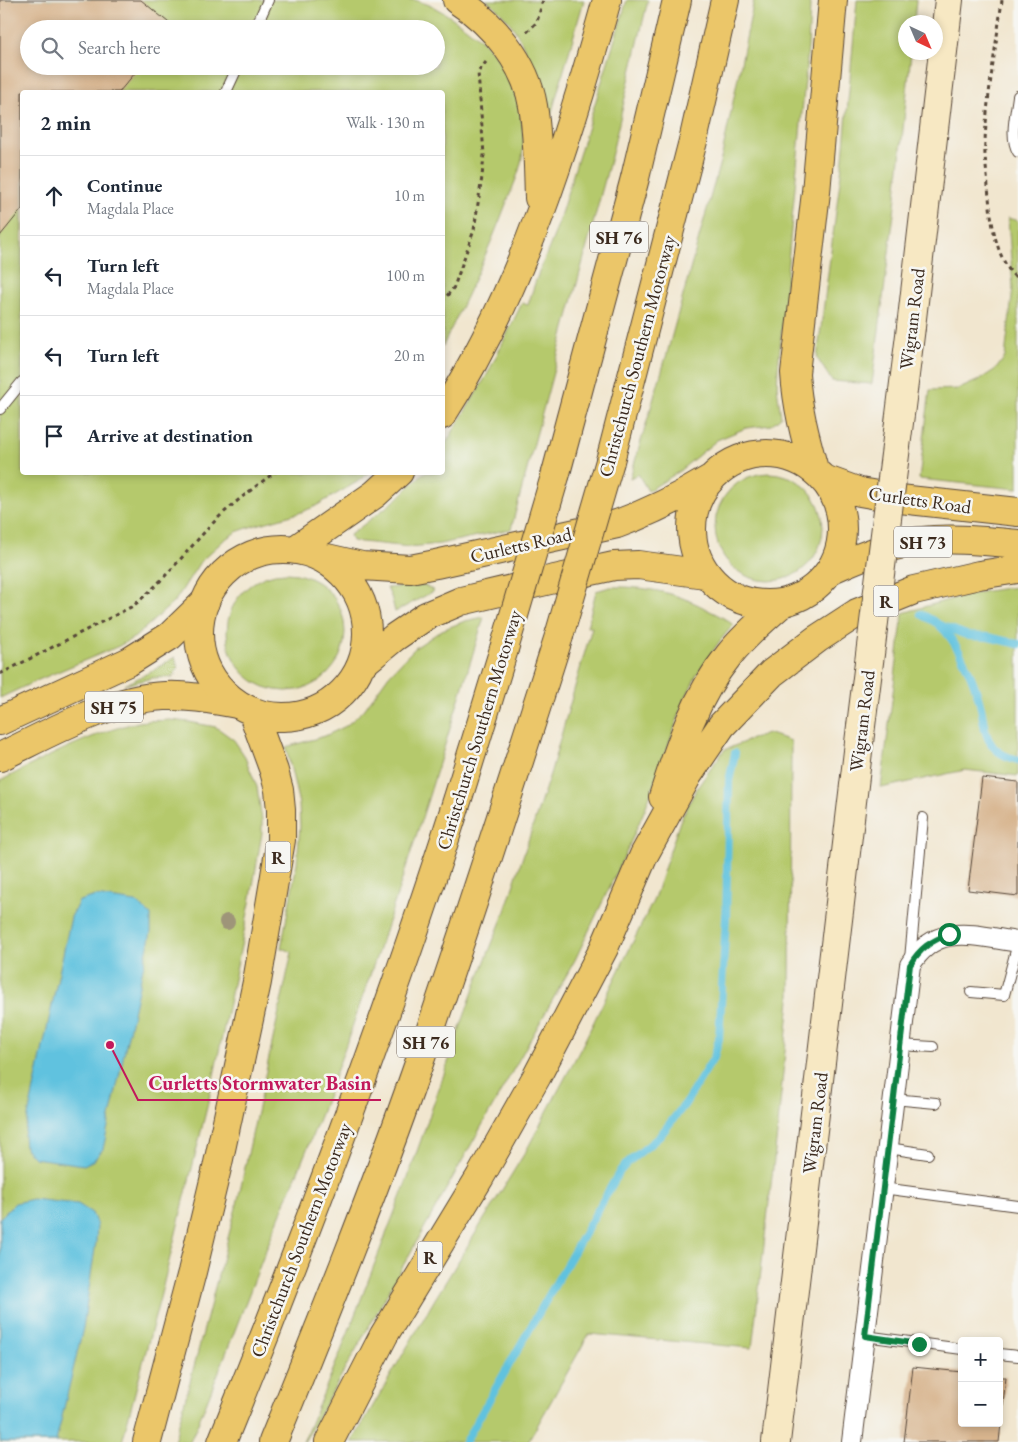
<!DOCTYPE html>
<html lang="en">
<head>
<meta charset="utf-8">
<style>
  body { margin:0; font-family:"EB Garamond",serif; background:#f6f6f7; color:#1f2937 }
  .controls { position:absolute; right:15px; bottom:15px; display:grid; overflow:hidden; border-radius:5px; box-shadow:0 2px 8px #0003 }
  .controls button { width:45px; height:45px; display:grid; place-items:center; padding:0; border:0; border-bottom:1px solid #e0e1e3; background:#fff; color:#1f2937; font:25px sans-serif }
  .compass { position:absolute; left:898px; top:15px; width:45px; height:45px; border-radius:50%; background:#fff; box-shadow:0 2px 8px #0003; rotate:136deg }
  .stop { position:absolute; width:15px; height:15px; margin:-11px; border:4px solid #0b8043; border-radius:50%; background:#fff }
  .stop.end { background:#0b8043; border-color:#fff; box-shadow:0 1px 5px #0008 }
  .list { margin:0; padding:0; list-style:none }
  h2 { display:flex; justify-content:space-between; align-items:center; height:65px; margin:0; padding:0 20px; font-size:21px }
  h2 small { font-size:16px; font-weight:400; color:#747a83 }
  .list li { display:grid; grid-template-columns:32px 1fr auto; gap:15px; align-items:center; box-sizing:border-box; height:80px; padding:0 20px; border-top:1px solid #e0e1e3 }
  .list b { display:block; font-size:19px; white-space:nowrap }
  .list p { margin:0; font-size:16px; white-space:nowrap; color:#747a83 }
  .list em { font-size:16px; font-style:normal; color:#747a83 }
  .icon { flex:none; width:28px; height:28px; fill:none; stroke:currentColor; stroke-width:2; stroke-linecap:round; stroke-linejoin:round }
  .map { position:relative; flex:none; width:1018px; height:1442px; overflow:hidden }
  .search { position:absolute; background:#fff; box-shadow:0 2px 8px #0003; left:20px; top:20px; width:425px; height:55px; display:flex; align-items:center; gap:12px; box-sizing:border-box; padding:0 18px; border-radius:28px; color:#747a83; font-size:19px }
  .panel { position:absolute; background:#fff; box-shadow:0 2px 8px #0003; left:20px; top:90px; width:425px; height:385px; border-radius:5px }
  .map>svg:first-child { display:block }
  .green { fill:#b5c96c; stroke:#787a45; fill-rule:evenodd }
  .water { fill:#60c2df; stroke:#4e767e }
  .lines { fill:none; stroke-linecap:round; stroke-linejoin:round }
  .stream { stroke:#60c2df; stroke-width:8 }
  .building { fill:#d7b48d }
  .lane-casing { stroke:#564639; stroke-width:12 }
  .street-casing { stroke:#564639; stroke-width:22 }
  .secondary-casing { stroke:#564639; stroke-width:30 }
  .primary-casing { stroke:#564639; stroke-width:30 }
  .highway-casing { stroke:#564639; stroke-width:30 }
  .path { stroke:#564639; stroke-width:3; stroke-dasharray:4 4; stroke-linecap:butt }
  .lane { stroke:#fff; stroke-width:10 }
  .street { stroke:#fff; stroke-width:20 }
  .secondary { stroke:#f7e8c3; stroke-width:28 }
  .primary { stroke:#ebc669; stroke-width:28 }
  .highway { stroke:#ebc669; stroke-width:28 }
  .secondary-bridge-casing { stroke:#564639; stroke-width:30; stroke-linecap:butt }
  .highway-bridge-casing { stroke:#564639; stroke-width:30; stroke-linecap:butt }
  .secondary-bridge { stroke:#f7e8c3; stroke-width:28 }
  .highway-bridge { stroke:#ebc669; stroke-width:28 }
  .tree { fill:#9e9579 }
  .route { stroke:#0b8043; stroke-width:6 }
  .labels { text-anchor:middle; dominant-baseline:central; stroke-width:5; stroke-linejoin:round; paint-order:stroke }
  .shield { fill:#f6f6f2; stroke:#73675e; stroke-width:1 }
  .shield-label { font-size:18px; font-weight:bold; fill:#3b2a1e }
  .street-label { font-size:19px; fill:#3b2a1e; stroke:#f6f6f2 }
  .leader { fill:none; stroke:#c2185b; stroke-width:2 }
  .callout-dot { fill:#c2185b; stroke:#f6f6f2; stroke-width:2 }
  .callout-label { font-size:20px; text-anchor:middle; font-weight:bold; fill:#c2185b; stroke:#f6f6f2; stroke-width:5; stroke-linejoin:round; paint-order:stroke }
</style>
</head>
<body>
<div class="map">
<svg width="1018" height="1442" viewBox="0 0 1018 1442">
  <rect width="100%" height="100%" fill="#f6f6f2"/>
  <filter id="ink" filterUnits="userSpaceOnUse"><feTurbulence type="fractalNoise" baseFrequency=".02" numOctaves="2"/><feDisplacementMap in="SourceGraphic" scale="10" xChannelSelector="R" yChannelSelector="G"/><feConvolveMatrix kernelMatrix="1 2 1 2 8 2 1 2 1" color-interpolation-filters="sRGB"/></filter>
  <filter id="wash" filterUnits="userSpaceOnUse"><feTurbulence type="fractalNoise" baseFrequency=".0096" numOctaves="4" result="noise"/><feDisplacementMap in="SourceGraphic" scale="20" xChannelSelector="R" yChannelSelector="G"/><feGaussianBlur stdDeviation="1.12" result="paint"/><feColorMatrix in="noise" values="0 0 0 0 0 0 0 0 0 0 0 0 0 0 0 0 0 1.4 0 .05"/><feComposite in="paint" operator="in"/></filter>
  <g filter="url(#wash)">
    <rect width="100%" height="100%" fill="#f1e6cf"/>
    <path class="green" d="M 0,0 L 415,0 C 423,3 432,5 439,10 C 456,19 487,42 498,58 C 515,83 525,119 523,149 C 522,168 513,186 506,204 C 488,253 465,299 443,346 L 442,92 L 22,92 L 22,472 L 368,473 L 357,482 L 314,507 L 299,513 L 253,526 L 236,532 L 224,540 L 200,562 L 175,601 L 135,637 L 119,646 L 36,681 L 0,698 ZM 29,29 L 436,29 L 436,66 L 29,66 Z
      M 486,0 L 584,0 L 547,129 C 535,82 529,29 486,0 Z
      M 627,0 L 648,0 L 611,157 L 511,529 L 440,544 L 410,547 L 352,541 L 350,535 L 397,499 L 423,473 L 442,472 L 443,448 L 487,375 L 522,303 L 528,305 L 536,280 L 555,233 Z
      M 754,0 L 809,0 L 810,6 L 808,48 L 778,369 L 777,387 L 781,417 L 771,425 L 746,428 L 717,440 L 677,473 L 648,491 L 638,474 L 630,478 L 666,357 L 722,155 Z
      M 857,0 L 916,0 L 914,22 L 906,22 L 906,52 L 911,53 L 895,206 L 872,384 L 832,381 L 817,358 L 843,158 Z
      M 1008,218 L 1018,221 L 1018,489 L 919,479 L 930,390 L 959,389 L 979,380 L 996,369 L 1005,357 L 1013,288 Z
      M715 527a54 54 0 1 1 108 0a54 54 0 1 1-108 0Z
      M227 632a59 59 0 1 1 118 0a59 59 0 1 1-118 0Z
      M 424,585 L 434,591 L 395,612 L 392,599 L 387,588 Z
      M 610,587 C 646,586 679,593 710,611 C 718,615 727,619 733,625 L 719,642 L 697,674 L 685,699 L 645,809 L 629,846 L 575,960 L 304,1442 L 303,1442 L 341,1351 L 407,1180 L 472,994 L 505,911 L 551,771 L 592,627 L 587,627 L 596,591 Z
      M 1018,587 L 1018,776 L 965,770 L 881,788 L 903,613 C 941,602 978,590 1018,587 Z
      M 484,617 C 434,783 382,948 322,1111 C 306,1153 288,1195 271,1237 C 244,1306 219,1374 190,1442 L 174,1442 L 237,1204 L 292,952 L 281,948 L 297,863 L 300,826 L 299,804 L 286,747 L 325,736 L 346,726 L 364,710 L 389,675 L 415,648 L 442,630 L 465,621 Z
      M 175,657 L 178,668 L 172,677 L 152,678 L 124,685 L 154,670 Z
      M 170,720 L 189,722 L 216,727 L 234,740 L 244,755 L 257,787 L 262,820 L 262,833 L 250,903 L 209,1099 L 161,1294 L 122,1442 L 0,1442 L 0,781 C 43,759 91,733 139,722 C 149,720 159,721 170,720 Z
      M 767,733 L 791,741 L 790,999 L 778,1125 L 752,1348 L 589,1334 L 528,1442 L 352,1442 L 435,1299 L 526,1151 L 581,1048 L 654,899 L 680,821 L 697,788 L 724,750 Z"/>
    <path class="water" d="M 96,896 L 136,902 L 151,915 L 151,932 L 103,1149 L 94,1160 L 84,1165 L 34,1158 L 25,1148 L 24,1135 L 71,917 L 79,901 Z
      M 32,1199 L 78,1204 L 92,1213 L 97,1225 L 96,1242 L 83,1328 L 56,1442 L 0,1442 L 0,1218 L 15,1203 Z"/>
    <g class="lines">
      <path class="stream" d="M 921,614 C 926,617 933,620 938,624 C 959,642 975,682 981,708 C 984,721 984,735 992,745 C 997,753 1009,758 1018,760
        M 940,625 L 969,636 L 988,637 L 1018,644
        M 465,1442 L 620,1171 L 627,1163 L 659,1137 L 685,1104 L 714,1057 L 719,1039 L 726,918 L 729,781 L 735,753"/>
    </g>
    <g id="blocks">
      <path class="building" d="M 0,0 L 141,0 L 174,27 L 172,29 L 29,29 L 29,66 L 141,66 L 119,92 L 22,92 L 22,209 L 0,236 Z
        M 982,778 L 1018,782 L 1018,896 L 968,890 Z
        M 913,1367 L 962,1372 L 962,1423 L 999,1423 L 999,1377 L 1006,1377 L 999,1442 L 904,1442 Z"/>
    </g>
  </g>
  <g filter="url(#ink)">
    <use href="#blocks" fill-opacity="0" stroke="#564639" stroke-width="1"/>
    <g class="lines">
      <g class="lane-casing">
        <path id="lane" d="M 255,29 L 268,0
          M 226,92 L 238,66
          M 1018,96 C 1016,113 1009,137 1018,152
          M 0,409 L 22,382
          M 910,959 L 923,818
          M 971,992 L 1004,995 L 1018,943
          M 900,1045 L 933,1047
          M 893,1099 L 936,1103
          M 888,1148 L 928,1154
          M 882,1188 L 1018,1206
          M 865,1336 L 962,1349
          M 999,1354 L 1018,1356"/>
      </g>
      <g class="street-casing">
        <path id="street" d="M 852,1442 L 910,965 C 937,921 975,936 1018,942"/>
      </g>
      <g class="secondary-casing">
        <path id="secondary" d="M 911,327 L 949,0
          M 776,1442 L 861,726"/>
      </g>
      <g class="primary-casing">
        <path id="primary" d="M 0,721 L 130,661 L 170,636 L 205,602
          M 0,757 C 48,734 110,698 165,696 C 189,695 214,700 237,704"/>
      </g>
      <g class="highway-casing">
        <path id="highway" d="M 457,0 C 493,23 526,63 533,106 C 538,136 538,167 539,198
          M 442,415 C 523,289 567,143 607,0
          M692 529a75 75 0 1 1 150 0a75 75 0 1 1-150 0Z
          M 610,461 L 693,141 L 725,0
          M 814,469 C 805,437 797,406 795,373 L 816,192 L 833,0
          M 556,473 L 635,178 L 677,0
          M 824,479 L 860,492 L 900,499 L 1018,512
          M199 633a84 84 0 1 1 168 0a84 84 0 1 1-168 0Z
          M 296,549 L 375,494 L 399,472
          M 327,558 L 362,566 L 410,569 L 436,564 L 617,524 C 650,512 680,497 710,479
          M 832,569 C 851,561 870,552 890,547 C 932,535 976,540 1018,544
          M 362,664 L 395,637 L 426,616 L 461,601 L 550,580 L 614,566 L 638,565 L 705,574
          M 663,797 C 679,747 695,697 729,655 C 744,636 763,620 781,604
          M 147,1442 L 192,1272 L 217,1168 L 257,982 L 281,840 L 281,810 L 279,790 L 274,771 L 252,711
          M 222,1442 C 301,1248 375,1051 441,851 C 463,784 483,717 504,649
          M 273,1442 C 323,1319 373,1195 417,1069 C 467,925 513,781 559,636
          M 329,1442 L 384,1335 L 480,1177 L 537,1076 L 604,948 L 644,855 L 688,775 L 722,725 L 772,673 L 817,639 L 857,613 L 914,590 L 979,575 L 1018,569"/>
      </g>
      <path class="path" d="M 1002,0 C 996,47 987,94 985,141 C 984,157 987,172 988,187 C 991,218 994,258 1018,280
        M 527,32 L 537,22 L 543,0
        M 442,302 L 454,287 L 474,230 L 482,177 L 484,155 L 478,72 L 486,62
        M 0,674 L 133,606 C 164,581 188,549 215,521 C 233,503 255,487 275,472"/>
      <use href="#lane" class="lane"/>
      <use href="#street" class="street"/>
      <use href="#secondary" class="secondary"/>
      <use href="#primary" class="primary"/>
      <use href="#highway" class="highway"/>
      <g class="secondary-bridge-casing">
        <path id="secondary-bridge" d="M 861,726 L 911,327"/>
      </g>
      <g class="highway-bridge-casing">
        <path id="highway-bridge" d="M 559,636 L 610,461
          M 504,649 L 556,473"/>
      </g>
      <use href="#secondary-bridge" class="secondary-bridge"/>
      <use href="#highway-bridge" class="highway-bridge"/>
    </g>
    <circle class="tree" cx="227" cy="922" r="8"/>
  </g>
  <g class="lines" filter="url(#ink)">
    <path class="route" d="M 919,1344 L 865,1336 L 910,965 C 920,948 931,941 949,934"/>
  </g>
  <g class="labels">
    <g class="shield">
      <rect x="590" y="221.5" width="58" height="31" rx="4"/>
      <rect x="894" y="526.5" width="58" height="31" rx="4"/>
      <rect x="873.5" y="585.5" width="25" height="31" rx="4"/>
      <rect x="85" y="691.5" width="58" height="31" rx="4"/>
      <rect x="265.5" y="841.5" width="25" height="31" rx="4"/>
      <rect x="397" y="1026.5" width="58" height="31" rx="4"/>
      <rect x="417.5" y="1241.5" width="25" height="31" rx="4"/>
    </g>
    <g class="shield-label">
      <text x="619" y="237">SH 76</text>
      <text x="923" y="542">SH 73</text>
      <text x="886" y="601">R</text>
      <text x="114" y="707">SH 75</text>
      <text x="278" y="857">R</text>
      <text x="426" y="1042">SH 76</text>
      <text x="430" y="1257">R</text>
    </g>
    <g class="street-label">
      <text transform="translate(912 319) rotate(-83)">Wigram Road</text>
      <text transform="translate(637 356) rotate(-75)">Christchurch Southern Motorway</text>
      <text transform="translate(920 500) rotate(8)">Curletts Road</text>
      <text transform="translate(521 545) rotate(-13)">Curletts Road</text>
      <text transform="translate(862 721) rotate(-83)">Wigram Road</text>
      <text transform="translate(479 730) rotate(-73)">Christchurch Southern Motorway</text>
      <text transform="translate(815 1123) rotate(-83)">Wigram Road</text>
      <text transform="translate(301 1240) rotate(-69)">Christchurch Southern Motorway</text>
    </g>
  </g>
  <path class="leader" d="M110 1045L138 1100H381"/>
  <circle class="callout-dot" cx="110" cy="1045" r="5"/>
  <g class="callout-label">
    <text x="260" y="1090">Curletts Stormwater Basin</text>
  </g>
</svg>
<div class="controls">
<button>+</button>
<button>−</button>
</div>
<svg class="compass" viewBox="-18 -18 36 36"><path d="M0-13l5 13h-10z" fill="#e53935"/><path d="M0 13l5-13h-10z" fill="#747a83"/></svg>
<div class="stop" style="left:949px;top:934px"></div>
<div class="stop end" style="left:919px;top:1344px"></div>
<div class="search"><svg class="icon" aria-label="search" viewBox="0 0 24 24"><circle cx="10" cy="10" r="6"/><path d="M15 15l6 6"/></svg>Search here</div>
<section class="panel">
<h2>2 min<small>Walk · 130 m</small></h2>
<ul class="list">
<li><svg class="icon" aria-label="ahead" viewBox="0 0 24 24"><path d="M12 20V5M6 11l6-6 6 6"/></svg><div><b>Continue</b><p>Magdala Place</p></div><em>10 m</em></li>
<li><svg class="icon" aria-label="left" viewBox="0 0 24 24"><path d="M17 20v-9H6M10 6l-5 5 5 5"/></svg><div><b>Turn left</b><p>Magdala Place</p></div><em>100 m</em></li>
<li><svg class="icon" aria-label="left" viewBox="0 0 24 24"><path d="M17 20v-9H6M10 6l-5 5 5 5"/></svg><div><b>Turn left</b></div><em>20 m</em></li>
<li><svg class="icon" aria-label="arrive" viewBox="0 0 24 24"><path d="M6 21V4h12l-3 4 3 4H6"/></svg><div><b>Arrive at destination</b></div></li>
</ul>
</section>
</div>
</body>
</html>
